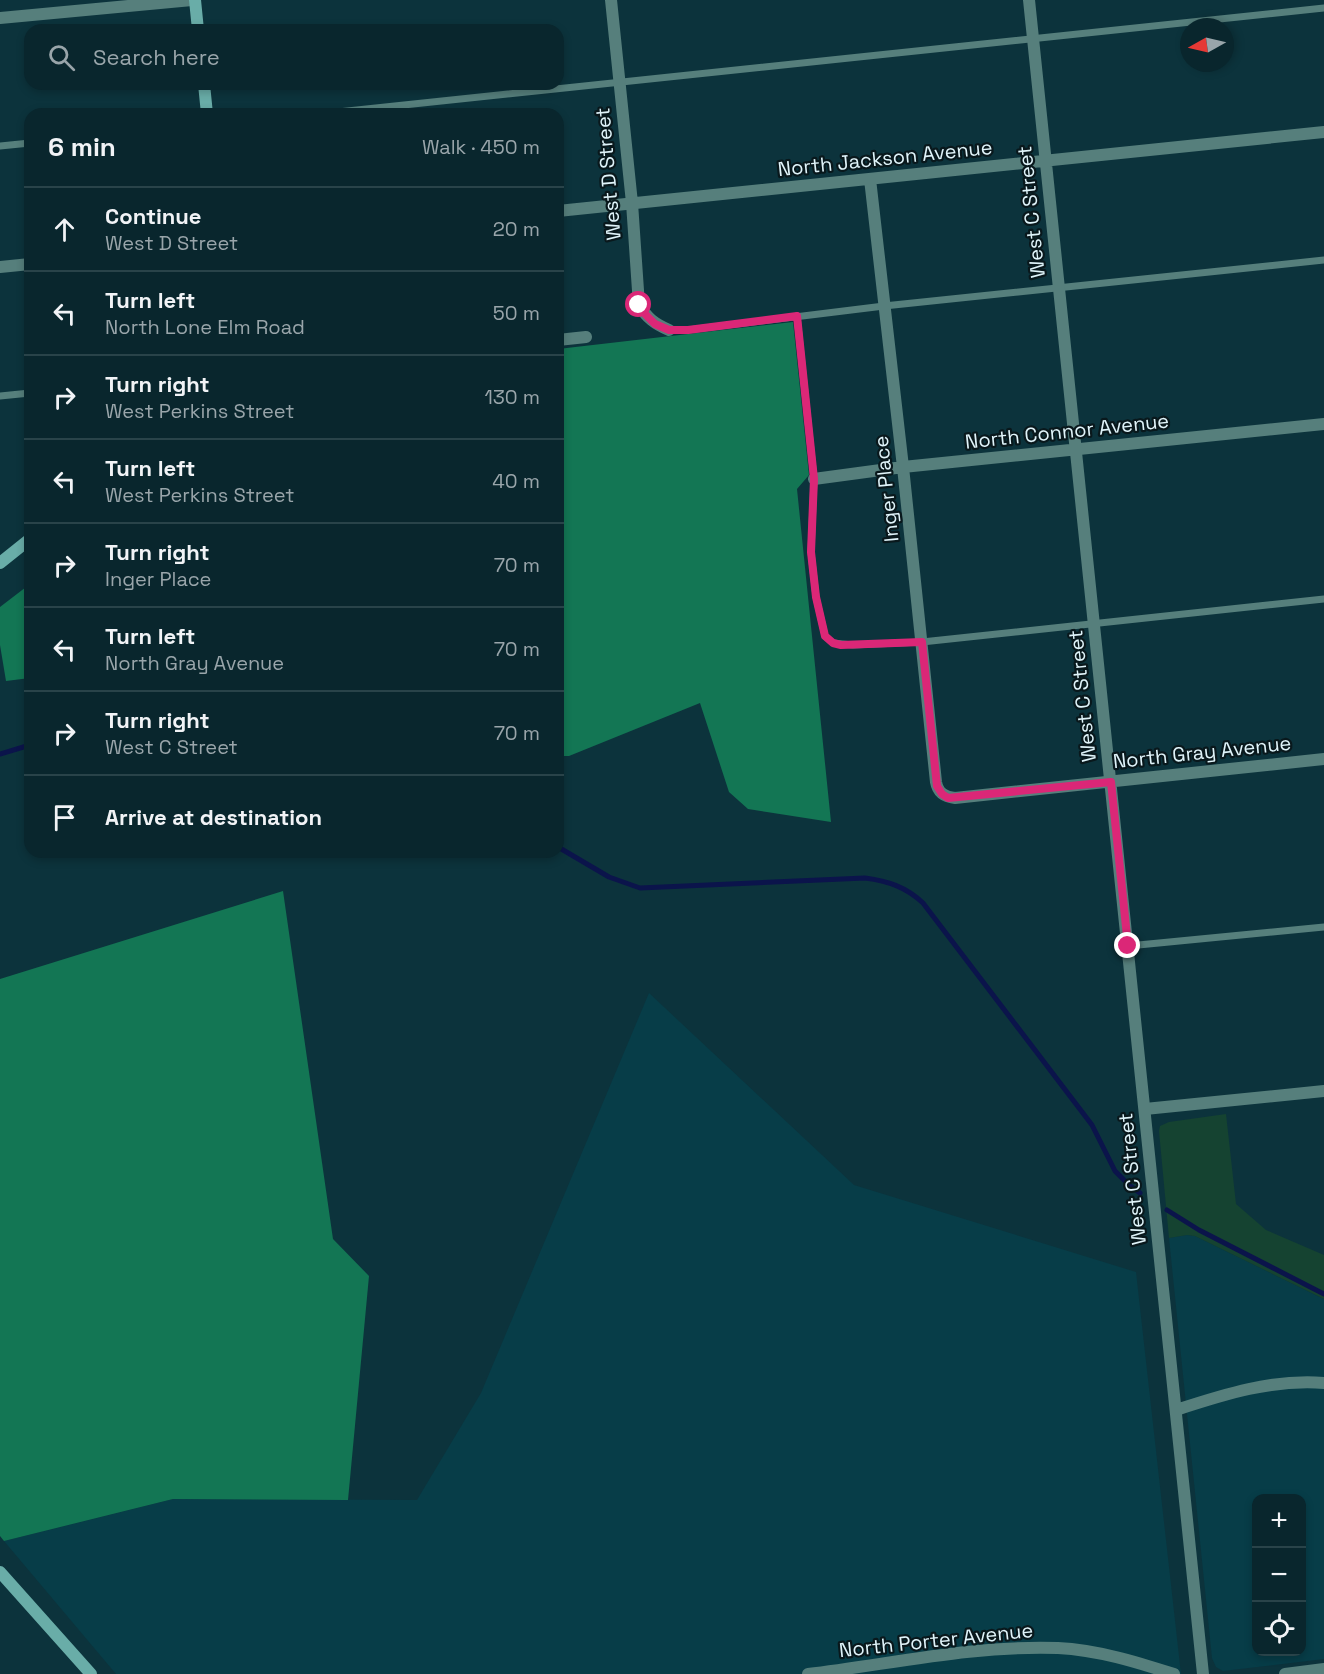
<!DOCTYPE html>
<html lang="en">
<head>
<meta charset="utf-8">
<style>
  body { margin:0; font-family:"Space Grotesk",sans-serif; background:#173239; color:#f1f3f6 }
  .controls { position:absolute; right:18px; bottom:18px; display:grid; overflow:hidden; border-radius:12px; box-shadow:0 3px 9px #0003 }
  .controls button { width:54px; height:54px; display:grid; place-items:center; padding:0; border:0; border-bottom:2px solid #294349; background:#09262d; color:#f1f3f6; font:30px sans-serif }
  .compass { position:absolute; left:1180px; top:18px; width:54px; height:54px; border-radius:50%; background:#09262d; box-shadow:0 3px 9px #0003; rotate:262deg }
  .stop { position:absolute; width:18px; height:18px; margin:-14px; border:4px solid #db2777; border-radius:50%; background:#fff }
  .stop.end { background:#db2777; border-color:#fff; box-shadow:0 2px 6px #0008 }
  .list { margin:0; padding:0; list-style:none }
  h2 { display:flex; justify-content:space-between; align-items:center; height:78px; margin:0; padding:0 24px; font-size:26px }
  h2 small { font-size:20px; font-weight:400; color:#99a5aa }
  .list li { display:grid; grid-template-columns:39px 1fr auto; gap:18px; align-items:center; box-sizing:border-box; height:84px; padding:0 24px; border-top:2px solid #294349 }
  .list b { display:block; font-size:22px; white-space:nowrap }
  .list p { margin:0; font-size:20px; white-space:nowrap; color:#99a5aa }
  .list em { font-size:20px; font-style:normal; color:#99a5aa }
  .icon { flex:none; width:33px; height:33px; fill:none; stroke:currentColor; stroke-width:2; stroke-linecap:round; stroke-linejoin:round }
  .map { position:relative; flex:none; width:1324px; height:1674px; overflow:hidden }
  .search { position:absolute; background:#09262d; box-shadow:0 3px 9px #0003; left:24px; top:24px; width:540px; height:66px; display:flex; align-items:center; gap:15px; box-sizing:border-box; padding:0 21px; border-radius:18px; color:#99a5aa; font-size:22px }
  .panel { position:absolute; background:#09262d; box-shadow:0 3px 9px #0003; left:24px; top:108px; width:540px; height:750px; border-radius:18px }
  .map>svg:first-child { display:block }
  .built { fill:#073d48; fill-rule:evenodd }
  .green { fill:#154331 }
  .forest { fill:#137654 }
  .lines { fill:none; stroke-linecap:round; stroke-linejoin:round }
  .stream { stroke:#0b144b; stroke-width:5 }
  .lane { stroke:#567f7c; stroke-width:7 }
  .street { stroke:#567f7c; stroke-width:12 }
  .secondary { stroke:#69ada8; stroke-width:12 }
  .route { stroke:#db2777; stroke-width:8 }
  .labels { text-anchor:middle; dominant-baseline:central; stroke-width:4.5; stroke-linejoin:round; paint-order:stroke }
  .street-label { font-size:20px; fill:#e0f4fa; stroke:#09181c }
</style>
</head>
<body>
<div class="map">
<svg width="1324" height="1674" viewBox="0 0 1324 1674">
  <rect width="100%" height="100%" fill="#0c333c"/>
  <path class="built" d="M 649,993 L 854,1185 L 1136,1272 L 1181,1674 L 116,1674 L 4,1541 L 173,1499 L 417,1500 L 481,1393 Z
    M 1187,1235 L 1195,1236 L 1324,1299 L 1324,1659 L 1223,1671 L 1216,1667 L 1212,1658 L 1169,1238 ZM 1256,1498 L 1302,1498 L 1302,1652 L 1256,1652 Z"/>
  <path class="green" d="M 1226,1114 L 1236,1204 L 1266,1230 L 1324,1255 L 1324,1299 L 1195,1236 L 1187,1235 L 1169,1238 L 1159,1131 L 1160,1126 L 1169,1122 Z"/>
  <path class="forest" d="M 793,322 L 809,475 L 797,489 L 831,822 L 748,809 L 729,792 L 700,703 L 569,756 L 558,756 L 558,349 Z
    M 30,584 L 30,678 L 6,681 L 0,645 L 0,607 Z
    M 283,891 L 333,1239 L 369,1276 L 348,1500 L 173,1499 L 4,1541 L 0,1536 L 0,979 Z"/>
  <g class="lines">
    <path class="stream" d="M 0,754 L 30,745
      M 558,847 L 609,877 L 640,888 L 865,878 C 888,881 906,887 923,903 L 1092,1125 L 1115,1171 L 1129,1185 L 1140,1193
      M 1167,1210 L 1199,1230 L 1324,1294"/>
    <path class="lane" d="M 319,114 L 1324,8
      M 0,146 L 30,143
      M 797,316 L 814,479 L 811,552 L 816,597 L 825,636 L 833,643 L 853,645 L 922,642 L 1324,599
      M 669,330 L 688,330 L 884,306 L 1324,260
      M 0,396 L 30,393
      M 1128,946 L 1324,927"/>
    <path class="street" d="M 611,0 L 632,203 L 639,305 C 647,318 655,324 669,330
      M 1029,0 L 1203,1674
      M 0,18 L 192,0
      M 870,179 L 903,467 L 936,782 C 938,793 945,797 955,798 L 1324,759
      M 558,211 L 1324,132
      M 0,267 L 30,264
      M 558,340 L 586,337
      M 814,479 L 903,467 L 1324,424
      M 1145,1109 L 1324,1091
      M 1176,1410 C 1225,1394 1272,1379 1324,1383
      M 808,1674 C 891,1664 975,1645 1058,1648 C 1098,1650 1136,1662 1174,1674
      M 1285,1674 L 1324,1669"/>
    <path class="secondary" d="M 195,0 L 198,30
      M 204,84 L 207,114
      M 0,563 L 30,539
      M 0,1572 L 91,1674"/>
  </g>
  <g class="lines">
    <path class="route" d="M 639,305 L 646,315 L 655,324 L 669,330 L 688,330 L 797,316 L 814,479 L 811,552 L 816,597 L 825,636 L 833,643 L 841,645 L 922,642 L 937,786 L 942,794 L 948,798 L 1111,782 L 1128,946"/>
  </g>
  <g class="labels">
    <g class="street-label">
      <text transform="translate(885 158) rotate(-6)">North Jackson Avenue</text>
      <text transform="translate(608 174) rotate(-95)">West D Street</text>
      <text transform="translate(1031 212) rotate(-96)">West C Street</text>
      <text transform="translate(1067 431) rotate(-6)">North Connor Avenue</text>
      <text transform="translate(886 489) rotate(-96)">Inger Place</text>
      <text transform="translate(1082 696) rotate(-96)">West C Street</text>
      <text transform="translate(1202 752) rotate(-6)">North Gray Avenue</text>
      <text transform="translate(1132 1179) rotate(-96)">West C Street</text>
      <text transform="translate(936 1640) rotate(-6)">North Porter Avenue</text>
    </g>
  </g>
</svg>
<div class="controls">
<button>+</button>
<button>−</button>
<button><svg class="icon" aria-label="locate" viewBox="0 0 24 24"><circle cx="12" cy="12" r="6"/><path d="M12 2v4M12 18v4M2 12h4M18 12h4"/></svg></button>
</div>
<svg class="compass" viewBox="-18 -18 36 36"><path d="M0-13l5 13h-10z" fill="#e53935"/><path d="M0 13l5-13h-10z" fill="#99a5aa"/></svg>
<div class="stop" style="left:639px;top:305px"></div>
<div class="stop end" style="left:1128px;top:946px"></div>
<div class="search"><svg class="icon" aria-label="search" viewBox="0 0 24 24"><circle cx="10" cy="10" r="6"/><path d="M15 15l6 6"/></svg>Search here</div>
<section class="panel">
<h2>6 min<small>Walk · 450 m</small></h2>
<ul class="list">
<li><svg class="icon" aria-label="ahead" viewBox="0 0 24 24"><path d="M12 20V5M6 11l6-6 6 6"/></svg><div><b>Continue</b><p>West D Street</p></div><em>20 m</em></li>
<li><svg class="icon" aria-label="left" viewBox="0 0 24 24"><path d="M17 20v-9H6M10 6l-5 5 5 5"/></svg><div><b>Turn left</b><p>North Lone Elm Road</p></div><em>50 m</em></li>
<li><svg class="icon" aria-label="right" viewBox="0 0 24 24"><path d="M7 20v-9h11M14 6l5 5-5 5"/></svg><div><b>Turn right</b><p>West Perkins Street</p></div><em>130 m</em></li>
<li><svg class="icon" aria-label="left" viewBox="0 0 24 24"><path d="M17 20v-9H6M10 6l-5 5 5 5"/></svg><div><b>Turn left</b><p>West Perkins Street</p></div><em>40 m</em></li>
<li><svg class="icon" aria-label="right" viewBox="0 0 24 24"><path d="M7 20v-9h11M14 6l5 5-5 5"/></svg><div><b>Turn right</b><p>Inger Place</p></div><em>70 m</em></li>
<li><svg class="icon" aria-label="left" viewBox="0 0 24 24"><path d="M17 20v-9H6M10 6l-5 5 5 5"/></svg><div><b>Turn left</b><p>North Gray Avenue</p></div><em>70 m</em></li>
<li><svg class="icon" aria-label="right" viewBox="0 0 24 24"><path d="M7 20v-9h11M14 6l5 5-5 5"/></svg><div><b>Turn right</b><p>West C Street</p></div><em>70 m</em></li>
<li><svg class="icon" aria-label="arrive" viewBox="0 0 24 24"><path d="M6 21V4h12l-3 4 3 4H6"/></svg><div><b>Arrive at destination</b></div></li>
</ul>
</section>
</div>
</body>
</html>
